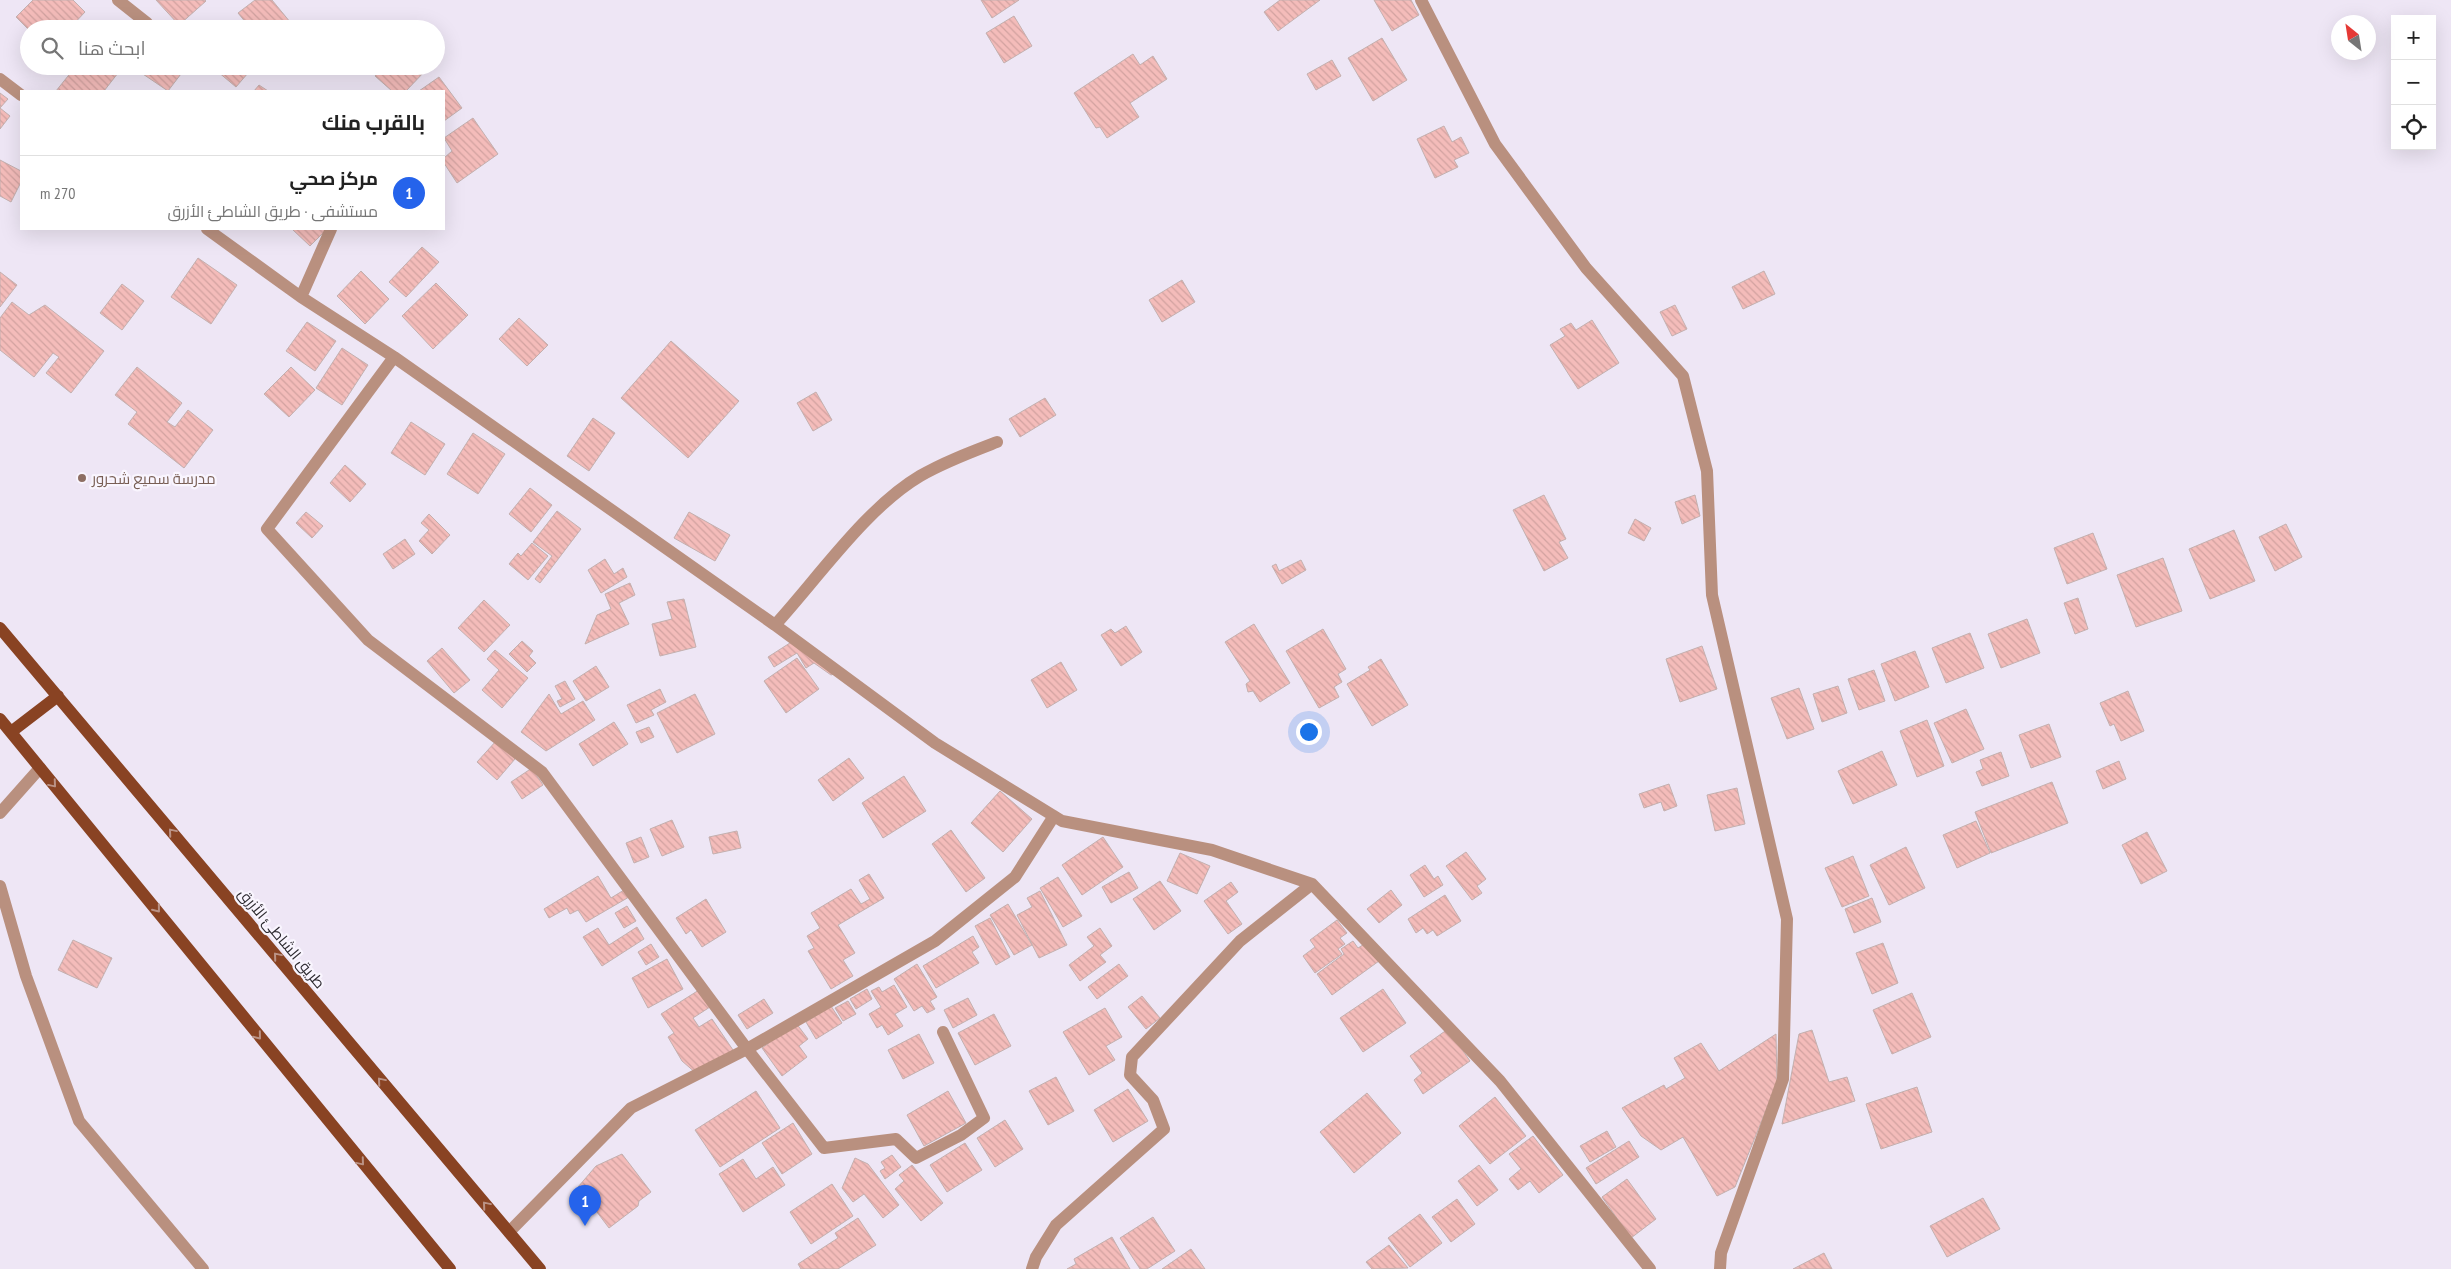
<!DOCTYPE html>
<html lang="ar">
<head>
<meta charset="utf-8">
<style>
  body { margin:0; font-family:"PT Sans Narrow",Cairo,sans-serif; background:#f2f2f2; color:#222; direction:rtl }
  .controls { position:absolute; right:15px; top:15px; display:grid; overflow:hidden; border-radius:0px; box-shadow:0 5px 20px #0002 }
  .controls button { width:45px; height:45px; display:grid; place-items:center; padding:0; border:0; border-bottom:1px solid #e0e0e0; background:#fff; color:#222; font:25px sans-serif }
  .compass { position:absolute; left:2331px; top:15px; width:45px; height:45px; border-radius:50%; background:#fff; box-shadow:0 5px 20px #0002; rotate:330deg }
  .you { position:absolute; left:1308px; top:731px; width:18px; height:18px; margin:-12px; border:4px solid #fff; border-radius:50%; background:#1a73e8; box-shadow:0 0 0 8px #1a73e833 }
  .badge { display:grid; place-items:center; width:32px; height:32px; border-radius:50%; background:#2563eb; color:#fff; font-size:16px; font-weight:700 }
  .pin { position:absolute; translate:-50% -41px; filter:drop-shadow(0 1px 2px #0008) }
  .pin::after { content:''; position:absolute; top:26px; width:18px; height:15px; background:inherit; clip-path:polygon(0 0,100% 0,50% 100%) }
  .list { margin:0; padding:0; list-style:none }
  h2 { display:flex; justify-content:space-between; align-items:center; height:65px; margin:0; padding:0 20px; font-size:21px }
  h2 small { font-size:16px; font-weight:400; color:#767676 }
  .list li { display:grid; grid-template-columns:32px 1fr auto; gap:15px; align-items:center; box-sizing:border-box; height:75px; padding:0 20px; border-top:1px solid #e0e0e0 }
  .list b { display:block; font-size:19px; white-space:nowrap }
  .list p { margin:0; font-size:16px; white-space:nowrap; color:#767676 }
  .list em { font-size:16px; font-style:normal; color:#767676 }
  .icon { flex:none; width:28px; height:28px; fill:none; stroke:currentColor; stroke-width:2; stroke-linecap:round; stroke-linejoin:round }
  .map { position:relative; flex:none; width:2451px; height:1269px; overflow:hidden; direction:ltr }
  .search { position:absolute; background:#fff; box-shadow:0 5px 20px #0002; left:20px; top:20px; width:425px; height:55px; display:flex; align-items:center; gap:12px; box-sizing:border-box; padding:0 18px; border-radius:28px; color:#767676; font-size:19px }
  .panel { position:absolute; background:#fff; box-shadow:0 5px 20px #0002; left:20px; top:90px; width:425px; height:140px; border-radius:0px; direction:rtl }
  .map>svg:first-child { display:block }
  .building { fill:url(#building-back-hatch); stroke:#c3b0af }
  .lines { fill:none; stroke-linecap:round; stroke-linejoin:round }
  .minor { stroke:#b9907f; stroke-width:12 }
  .major { stroke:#894323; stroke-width:12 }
  .oneway { stroke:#bb9386 }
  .education-dot { fill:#8d6e63; stroke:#f9f5fe; stroke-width:2 }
  .labels { text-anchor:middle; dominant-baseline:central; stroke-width:4.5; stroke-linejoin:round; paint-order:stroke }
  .education-label { font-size:15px; fill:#785e54; stroke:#f9f5fe; text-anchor:start }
  .street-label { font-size:15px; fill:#2d2a30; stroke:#f9f5fe }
</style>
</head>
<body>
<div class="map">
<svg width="2451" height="1269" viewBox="0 0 2451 1269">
  <defs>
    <pattern id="building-back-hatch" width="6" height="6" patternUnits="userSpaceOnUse" patternTransform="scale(1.25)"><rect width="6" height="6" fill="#f4bcba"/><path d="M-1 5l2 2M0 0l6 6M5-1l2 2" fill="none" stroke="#d2a2a0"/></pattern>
  </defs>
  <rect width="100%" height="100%" fill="#eee6f5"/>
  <path class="building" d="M 33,0 L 73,0 L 85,12 L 69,29 L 29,30 L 16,17 Z
    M 156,0 L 205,0 L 206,1 L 179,25 Z
    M 255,0 L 272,0 L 295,28 L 251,29 L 238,13 Z
    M 981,0 L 1019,0 L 992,18 Z
    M 1280,0 L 1320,0 L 1278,31 L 1264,12 Z
    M 1374,0 L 1411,0 L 1419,15 L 1392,31 Z
    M 1014,16 L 1032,46 L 1004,63 L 986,33 Z
    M 1382,38 L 1407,80 L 1373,101 L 1348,58 Z
    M 1133,54 L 1140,65 L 1153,56 L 1167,79 L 1130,103 L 1139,117 L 1107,138 L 1100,127 L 1096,128 L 1074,93 Z
    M 1332,60 L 1341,76 L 1316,90 L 1307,74 Z
    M 76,66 L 110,66 L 118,73 L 104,91 L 56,91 Z
    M 139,66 L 187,66 L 168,91 L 137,70 Z
    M 211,66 L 254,66 L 236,87 Z
    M 384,66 L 420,66 L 425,71 L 406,91 L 392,91 L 375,76 Z
    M 439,77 L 462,108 L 444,121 L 444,91 L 419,91 Z
    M 259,85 L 268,91 L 254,91 Z
    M 0,93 L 8,99 L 0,108 Z
    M 0,108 L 10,116 L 0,129 Z
    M 473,118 L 498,154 L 457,183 L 444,163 L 444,158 L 452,151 L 444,138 Z
    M 1444,126 L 1452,142 L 1461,137 L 1469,153 L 1454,160 L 1458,167 L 1435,178 L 1417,139 Z
    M 0,160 L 21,171 L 21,182 L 11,202 L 0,196 Z
    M 292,229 L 327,229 L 310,246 Z
    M 422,247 L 439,262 L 406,297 L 389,282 Z
    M 198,258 L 237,285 L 211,324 L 171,297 Z
    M 361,271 L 389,299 L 365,324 L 337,296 Z
    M 1764,271 L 1775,294 L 1743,309 L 1732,287 Z
    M 0,272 L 17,285 L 0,307 Z
    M 1182,280 L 1195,302 L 1162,322 L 1149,300 Z
    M 436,283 L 468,315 L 433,349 L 402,316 Z
    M 122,284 L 144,301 L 122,330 L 100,313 Z
    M 12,302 L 29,315 L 45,305 L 104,351 L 71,393 L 46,373 L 59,357 L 53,353 L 34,377 L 0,350 L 0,318 Z
    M 1675,305 L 1687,329 L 1672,336 L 1660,312 Z
    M 519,318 L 548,345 L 527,366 L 499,339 Z
    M 1592,320 L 1619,363 L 1578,389 L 1550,345 L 1565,336 L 1560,329 L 1571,323 L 1576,330 Z
    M 307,322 L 336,341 L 315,371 L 286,351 Z
    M 671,341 L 739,401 L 688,458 L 621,398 Z
    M 342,348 L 368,365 L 342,405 L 316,388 Z
    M 137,367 L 182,403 L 167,422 L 175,427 L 188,410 L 213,430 L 184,468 L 128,424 L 137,412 L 115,395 Z
    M 291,367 L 315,390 L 289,417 L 264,394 Z
    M 816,392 L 832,420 L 813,431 L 797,403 Z
    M 1045,398 L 1056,415 L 1020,437 L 1009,419 Z
    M 593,418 L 615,433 L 589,471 L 567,456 Z
    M 411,422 L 445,444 L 425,475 L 391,453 Z
    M 473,433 L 505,454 L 478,494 L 447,474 Z
    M 345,465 L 366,484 L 350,502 L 330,483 Z
    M 530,488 L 552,505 L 531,532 L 509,514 Z
    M 1544,495 L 1566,539 L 1559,542 L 1568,558 L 1544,571 L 1513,510 Z
    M 1695,495 L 1700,516 L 1682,524 L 1675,502 Z
    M 557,511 L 581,529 L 540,583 L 535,579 L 552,556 L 533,542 Z
    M 306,512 L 323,526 L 312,538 L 296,523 Z
    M 689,512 L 730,535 L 715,561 L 674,538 Z
    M 429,514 L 450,535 L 432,554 L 419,541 L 429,530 L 421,523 Z
    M 1635,519 L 1651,528 L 1644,541 L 1628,533 Z
    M 2286,524 L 2302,557 L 2275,571 L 2259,537 Z
    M 2234,530 L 2255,581 L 2210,599 L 2189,549 Z
    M 2093,533 L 2107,569 L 2067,584 L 2054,548 Z
    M 405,539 L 415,554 L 393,569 L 383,554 Z
    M 532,543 L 548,556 L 528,580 L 509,564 L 518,553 L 521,556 Z
    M 2163,558 L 2182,611 L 2136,627 L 2117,575 Z
    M 605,559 L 614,574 L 623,568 L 627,577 L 601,593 L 588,570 Z
    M 1301,560 L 1306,570 L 1282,584 L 1272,566 L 1276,564 L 1279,571 Z
    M 630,583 L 635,595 L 619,603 L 629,624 L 585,644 L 597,615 L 611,609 L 605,594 Z
    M 2078,598 L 2088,629 L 2075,634 L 2064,603 Z
    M 684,599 L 696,647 L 660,656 L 652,624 L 672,619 L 667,602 Z
    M 484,600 L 510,625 L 484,652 L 458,628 Z
    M 2027,619 L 2040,653 L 2001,668 L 1988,634 Z
    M 1254,624 L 1290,683 L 1260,702 L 1253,691 L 1248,692 L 1246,684 L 1250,681 L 1225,642 Z
    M 1126,626 L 1142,652 L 1121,666 L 1101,635 L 1111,629 L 1115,633 Z
    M 1323,629 L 1346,669 L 1338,674 L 1342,682 L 1334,687 L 1339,697 L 1319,708 L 1286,651 Z
    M 1970,633 L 1984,668 L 1946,683 L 1932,648 Z
    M 522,641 L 533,651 L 529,656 L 536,663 L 527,672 L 509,654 Z
    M 793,641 L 837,673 L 831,675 L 814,663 L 806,668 L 797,653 L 774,667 L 768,657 Z
    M 1702,646 L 1717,689 L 1680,702 L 1666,659 Z
    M 442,648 L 470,680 L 454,693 L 427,661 Z
    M 495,650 L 528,678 L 502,708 L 482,690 L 499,670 L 487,659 Z
    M 1915,651 L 1929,687 L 1895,701 L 1881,664 Z
    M 797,658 L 819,689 L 786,713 L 764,681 Z
    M 1381,659 L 1408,705 L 1372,726 L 1347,684 L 1370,670 L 1368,667 Z
    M 1061,662 L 1077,690 L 1047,708 L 1031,680 Z
    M 596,666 L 609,687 L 586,701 L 573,681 Z
    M 1874,670 L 1885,701 L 1859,710 L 1848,679 Z
    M 565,681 L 575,699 L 560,707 L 557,701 L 562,699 L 555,686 Z
    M 1838,686 L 1847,713 L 1822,722 L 1813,694 Z
    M 1799,688 L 1814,729 L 1787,739 L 1771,698 Z
    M 660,689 L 666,702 L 651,710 L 654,715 L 636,723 L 627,705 Z
    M 2128,691 L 2144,731 L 2121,741 L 2114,724 L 2110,726 L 2100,703 Z
    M 549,694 L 561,714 L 583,701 L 595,720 L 546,751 L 521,732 Z
    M 695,694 L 715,734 L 677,753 L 657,713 Z
    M 1966,709 L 1984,749 L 1952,763 L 1934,723 Z
    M 1927,720 L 1944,766 L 1917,777 L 1900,731 Z
    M 614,722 L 628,744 L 593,766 L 579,744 Z
    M 2049,724 L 2061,757 L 2031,768 L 2019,735 Z
    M 649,727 L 654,737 L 641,743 L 636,732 Z
    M 496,741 L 515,759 L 497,780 L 477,762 Z
    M 1882,751 L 1897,785 L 1853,804 L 1838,771 Z
    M 2001,752 L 2009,776 L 1982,786 L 1976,772 L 1983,769 L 1980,760 Z
    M 849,758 L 864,778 L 833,801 L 818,780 Z
    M 2119,761 L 2126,779 L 2103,789 L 2096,771 Z
    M 532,768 L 543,785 L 522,799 L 511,782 Z
    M 904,776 L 926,811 L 883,838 L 862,803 Z
    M 2052,782 L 2068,823 L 1991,853 L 1975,812 Z
    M 1669,784 L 1677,806 L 1664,811 L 1661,802 L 1644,808 L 1639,794 Z
    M 1737,788 L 1745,824 L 1715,831 L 1707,795 Z
    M 1000,791 L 1032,819 L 1003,852 L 971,823 Z
    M 672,820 L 684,847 L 662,856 L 650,829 Z
    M 1976,821 L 1990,853 L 1957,868 L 1943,835 Z
    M 951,830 L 985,878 L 966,892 L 932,844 Z
    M 737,831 L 741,848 L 713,854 L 709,837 Z
    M 2147,832 L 2167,871 L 2141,884 L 2122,845 Z
    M 641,837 L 649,857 L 634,863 L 626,843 Z
    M 1103,837 L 1123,867 L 1082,895 L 1062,865 Z
    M 1906,847 L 1925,888 L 1889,905 L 1870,865 Z
    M 1466,852 L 1486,879 L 1477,886 L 1482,893 L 1472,900 L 1446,866 Z
    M 1180,853 L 1210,866 L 1197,894 L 1167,881 Z
    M 1853,856 L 1869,896 L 1842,907 L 1825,868 Z
    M 1425,865 L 1434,879 L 1438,876 L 1443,885 L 1424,897 L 1410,875 Z
    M 1129,872 L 1138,888 L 1111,903 L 1102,887 Z
    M 869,874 L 884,898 L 838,925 L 855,953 L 843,960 L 853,976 L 831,989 L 808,951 L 814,948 L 807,936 L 820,928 L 811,913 L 851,889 L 861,904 L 870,899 L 859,880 Z
    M 598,876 L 611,898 L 624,890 L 629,897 L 586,922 L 578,910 L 570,914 L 567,908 L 549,918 L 544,909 Z
    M 1058,877 L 1082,916 L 1063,927 L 1040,888 Z
    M 1160,881 L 1181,911 L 1154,930 L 1133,899 Z
    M 1231,882 L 1238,892 L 1226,901 L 1242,924 L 1228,934 L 1204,901 Z
    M 1391,890 L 1402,905 L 1379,923 L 1367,909 Z
    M 1040,891 L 1067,945 L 1039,958 L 1017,915 L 1032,907 L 1027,898 Z
    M 1445,895 L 1461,921 L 1437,936 L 1433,930 L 1427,934 L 1423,928 L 1416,933 L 1408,919 Z
    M 1872,898 L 1881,922 L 1854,933 L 1845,909 Z
    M 706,899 L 726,932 L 702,947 L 691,930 L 686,934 L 676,918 Z
    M 1008,904 L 1032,945 L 1014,955 L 990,915 Z
    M 627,906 L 636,921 L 624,928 L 615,913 Z
    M 990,918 L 1010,957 L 996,965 L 975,926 Z
    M 1337,920 L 1347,933 L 1340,938 L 1345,944 L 1338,949 L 1342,954 L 1315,973 L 1303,956 L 1315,947 L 1310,940 Z
    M 637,927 L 644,939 L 602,966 L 583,937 L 598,928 L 609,945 Z
    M 1100,928 L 1112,946 L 1100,955 L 1106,962 L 1080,981 L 1069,965 L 1094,946 L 1087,937 Z
    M 973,936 L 979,947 L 972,952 L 979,963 L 936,988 L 923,966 Z
    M 73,940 L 112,958 L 97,988 L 58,970 Z
    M 1353,941 L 1358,948 L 1366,943 L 1379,961 L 1332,995 L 1317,974 L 1344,954 L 1341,949 Z
    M 1883,943 L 1898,983 L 1872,994 L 1856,953 Z
    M 651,944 L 659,957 L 646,965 L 638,952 Z
    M 667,959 L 683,989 L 648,1008 L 632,978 Z
    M 917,964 L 937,997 L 930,1001 L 935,1009 L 927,1013 L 922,1006 L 914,1011 L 894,979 Z
    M 1119,964 L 1128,976 L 1097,999 L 1088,987 Z
    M 894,985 L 907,1007 L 895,1014 L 903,1026 L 888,1035 L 882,1025 L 877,1028 L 869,1014 L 881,1007 L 871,991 L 879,987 L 882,992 Z
    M 867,989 L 872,999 L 856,1009 L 850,999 Z
    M 1383,989 L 1406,1023 L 1363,1052 L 1340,1018 Z
    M 699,990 L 710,1007 L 693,1018 L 699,1027 L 712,1019 L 733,1050 L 697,1074 L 682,1061 L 668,1037 L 674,1033 L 661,1014 Z
    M 1912,993 L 1931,1037 L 1892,1054 L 1873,1010 Z
    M 1142,996 L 1160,1018 L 1146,1029 L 1128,1007 Z
    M 968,998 L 977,1015 L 953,1028 L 944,1010 Z
    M 764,999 L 773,1013 L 747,1029 L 738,1015 Z
    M 848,1001 L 856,1014 L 843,1021 L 835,1008 Z
    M 831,1006 L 842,1023 L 816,1039 L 806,1022 Z
    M 1105,1008 L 1122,1037 L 1106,1046 L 1115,1060 L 1089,1075 L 1063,1032 Z
    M 994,1014 L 1011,1046 L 975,1065 L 958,1033 Z
    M 796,1023 L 808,1039 L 799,1046 L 807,1057 L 782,1076 L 762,1048 Z
    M 1448,1029 L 1470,1061 L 1423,1094 L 1414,1080 L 1422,1073 L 1410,1056 Z
    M 1812,1030 L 1829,1082 L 1847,1077 L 1855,1101 L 1782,1124 L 1799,1034 Z
    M 919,1034 L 934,1063 L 903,1079 L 888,1050 Z
    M 1776,1034 L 1777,1083 L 1735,1187 L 1717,1196 L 1683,1137 L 1661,1150 L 1641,1136 L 1622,1108 L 1664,1085 L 1666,1089 L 1685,1078 L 1674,1058 L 1701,1043 L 1719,1071 Z
    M 1056,1077 L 1074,1111 L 1048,1125 L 1029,1091 Z
    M 1917,1087 L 1932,1132 L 1881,1149 L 1866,1104 Z
    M 1128,1089 L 1148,1121 L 1113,1142 L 1094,1110 Z
    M 756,1091 L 780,1128 L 720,1167 L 695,1130 Z
    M 948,1091 L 966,1123 L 924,1146 L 907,1115 Z
    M 1367,1093 L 1401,1133 L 1354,1173 L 1320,1132 Z
    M 1495,1097 L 1526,1136 L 1490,1164 L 1459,1126 Z
    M 1005,1120 L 1023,1149 L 995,1167 L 977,1138 Z
    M 793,1123 L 812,1154 L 782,1174 L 762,1143 Z
    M 1607,1131 L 1616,1147 L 1590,1162 L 1580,1146 Z
    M 1533,1136 L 1563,1175 L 1539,1193 L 1530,1181 L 1518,1190 L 1509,1179 L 1521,1169 L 1509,1154 Z
    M 1629,1141 L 1639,1157 L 1596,1184 L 1586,1168 Z
    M 965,1143 L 982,1170 L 947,1192 L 930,1165 Z
    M 622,1154 L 651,1192 L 639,1201 L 638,1206 L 609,1228 L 578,1187 L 596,1166 Z
    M 892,1155 L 901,1167 L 885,1179 L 880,1171 L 885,1168 L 881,1162 Z
    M 855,1158 L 868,1164 L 899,1205 L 883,1218 L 864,1194 L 853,1202 L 842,1188 Z
    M 743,1159 L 756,1179 L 773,1167 L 785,1185 L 743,1212 L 719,1174 Z
    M 912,1165 L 943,1203 L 921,1221 L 895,1189 L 904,1181 L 899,1175 Z
    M 1479,1165 L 1498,1190 L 1477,1206 L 1458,1181 Z
    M 1627,1179 L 1656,1219 L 1631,1238 L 1602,1197 Z
    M 832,1184 L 853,1216 L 811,1244 L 790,1212 Z
    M 1983,1198 L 2000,1229 L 1947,1257 L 1930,1226 Z
    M 1457,1199 L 1475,1224 L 1451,1242 L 1432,1217 Z
    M 1420,1214 L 1442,1243 L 1410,1267 L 1388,1238 Z
    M 1153,1217 L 1175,1251 L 1147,1269 L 1140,1269 L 1120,1238 Z
    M 858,1218 L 876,1245 L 838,1269 L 801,1269 L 798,1264 L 838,1238 L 835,1233 Z
    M 1112,1237 L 1130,1269 L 1067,1269 L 1076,1264 L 1074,1259 Z
    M 1389,1245 L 1408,1268 L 1372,1269 L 1366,1262 Z
    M 1191,1249 L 1205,1269 L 1162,1269 Z
    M 1824,1253 L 1832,1269 L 1793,1269 Z"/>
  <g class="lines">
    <path class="minor" d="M 118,0 L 147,23
      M 1421,0 L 1495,144 L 1586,268 L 1683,376 L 1707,471 L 1712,595 L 1787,919 L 1783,1079 L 1721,1253 L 1720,1269
      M 0,79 L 21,95
      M 207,229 L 301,297 L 394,357 L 775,625 L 935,743 L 1062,821 L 1212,850 L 1312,884 L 1500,1081 L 1650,1269
      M 301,297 L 331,229
      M 394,357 L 267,529 L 368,640 L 542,772 L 747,1049 L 824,1148 L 896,1139 L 916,1158 L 961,1135 L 984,1118 L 943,1032
      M 775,625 C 818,578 866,508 920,476 C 944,462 971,452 997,442
      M 0,813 L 40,768
      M 0,886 L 26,976 L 79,1121 L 203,1269
      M 509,1232 L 631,1108 L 747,1049 L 935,941 L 1015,877 L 1054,816
      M 1032,1269 L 1036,1257 L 1056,1225 L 1164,1129 L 1153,1100 L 1130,1075 L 1132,1057 L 1240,941 L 1312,884"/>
    <path class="major" d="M 0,628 L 540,1269
      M 0,719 L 450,1269
      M 11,732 L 58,696"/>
  </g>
  <defs><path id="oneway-chevron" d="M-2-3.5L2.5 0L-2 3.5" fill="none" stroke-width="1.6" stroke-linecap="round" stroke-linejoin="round" transform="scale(1.25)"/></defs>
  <g class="oneway">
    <use href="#oneway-chevron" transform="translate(53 784) rotate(50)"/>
    <use href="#oneway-chevron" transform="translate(172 832) rotate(-130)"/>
    <use href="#oneway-chevron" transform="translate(157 909) rotate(51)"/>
    <use href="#oneway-chevron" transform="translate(277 956) rotate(-130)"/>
    <use href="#oneway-chevron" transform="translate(258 1036) rotate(51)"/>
    <use href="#oneway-chevron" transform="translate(381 1081) rotate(-130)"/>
    <use href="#oneway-chevron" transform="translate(361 1162) rotate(50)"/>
    <use href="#oneway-chevron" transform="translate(486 1205) rotate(-130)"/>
  </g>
  <circle class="education-dot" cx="82" cy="478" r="5"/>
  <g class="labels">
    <g class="education-label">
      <text x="92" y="478">مدرسة سميع شحرور</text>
    </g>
    <g class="street-label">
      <text transform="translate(282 938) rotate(50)">طريق الشاطئ الأزرق</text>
    </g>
  </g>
</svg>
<div class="controls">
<button>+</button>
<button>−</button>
<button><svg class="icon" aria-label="locate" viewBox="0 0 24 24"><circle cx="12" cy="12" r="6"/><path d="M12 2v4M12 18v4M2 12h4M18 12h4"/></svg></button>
</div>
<svg class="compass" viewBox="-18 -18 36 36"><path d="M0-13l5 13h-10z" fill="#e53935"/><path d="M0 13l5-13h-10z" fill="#767676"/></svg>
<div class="you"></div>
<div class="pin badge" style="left:585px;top:1226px">1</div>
<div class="search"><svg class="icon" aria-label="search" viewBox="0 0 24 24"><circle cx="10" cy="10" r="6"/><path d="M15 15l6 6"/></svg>ابحث هنا</div>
<section class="panel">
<h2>بالقرب منك<small></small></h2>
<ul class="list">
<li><span class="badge">1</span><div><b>مركز صحي</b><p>مستشفى · طريق الشاطئ الأزرق</p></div><em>270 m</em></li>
</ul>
</section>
</div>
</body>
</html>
